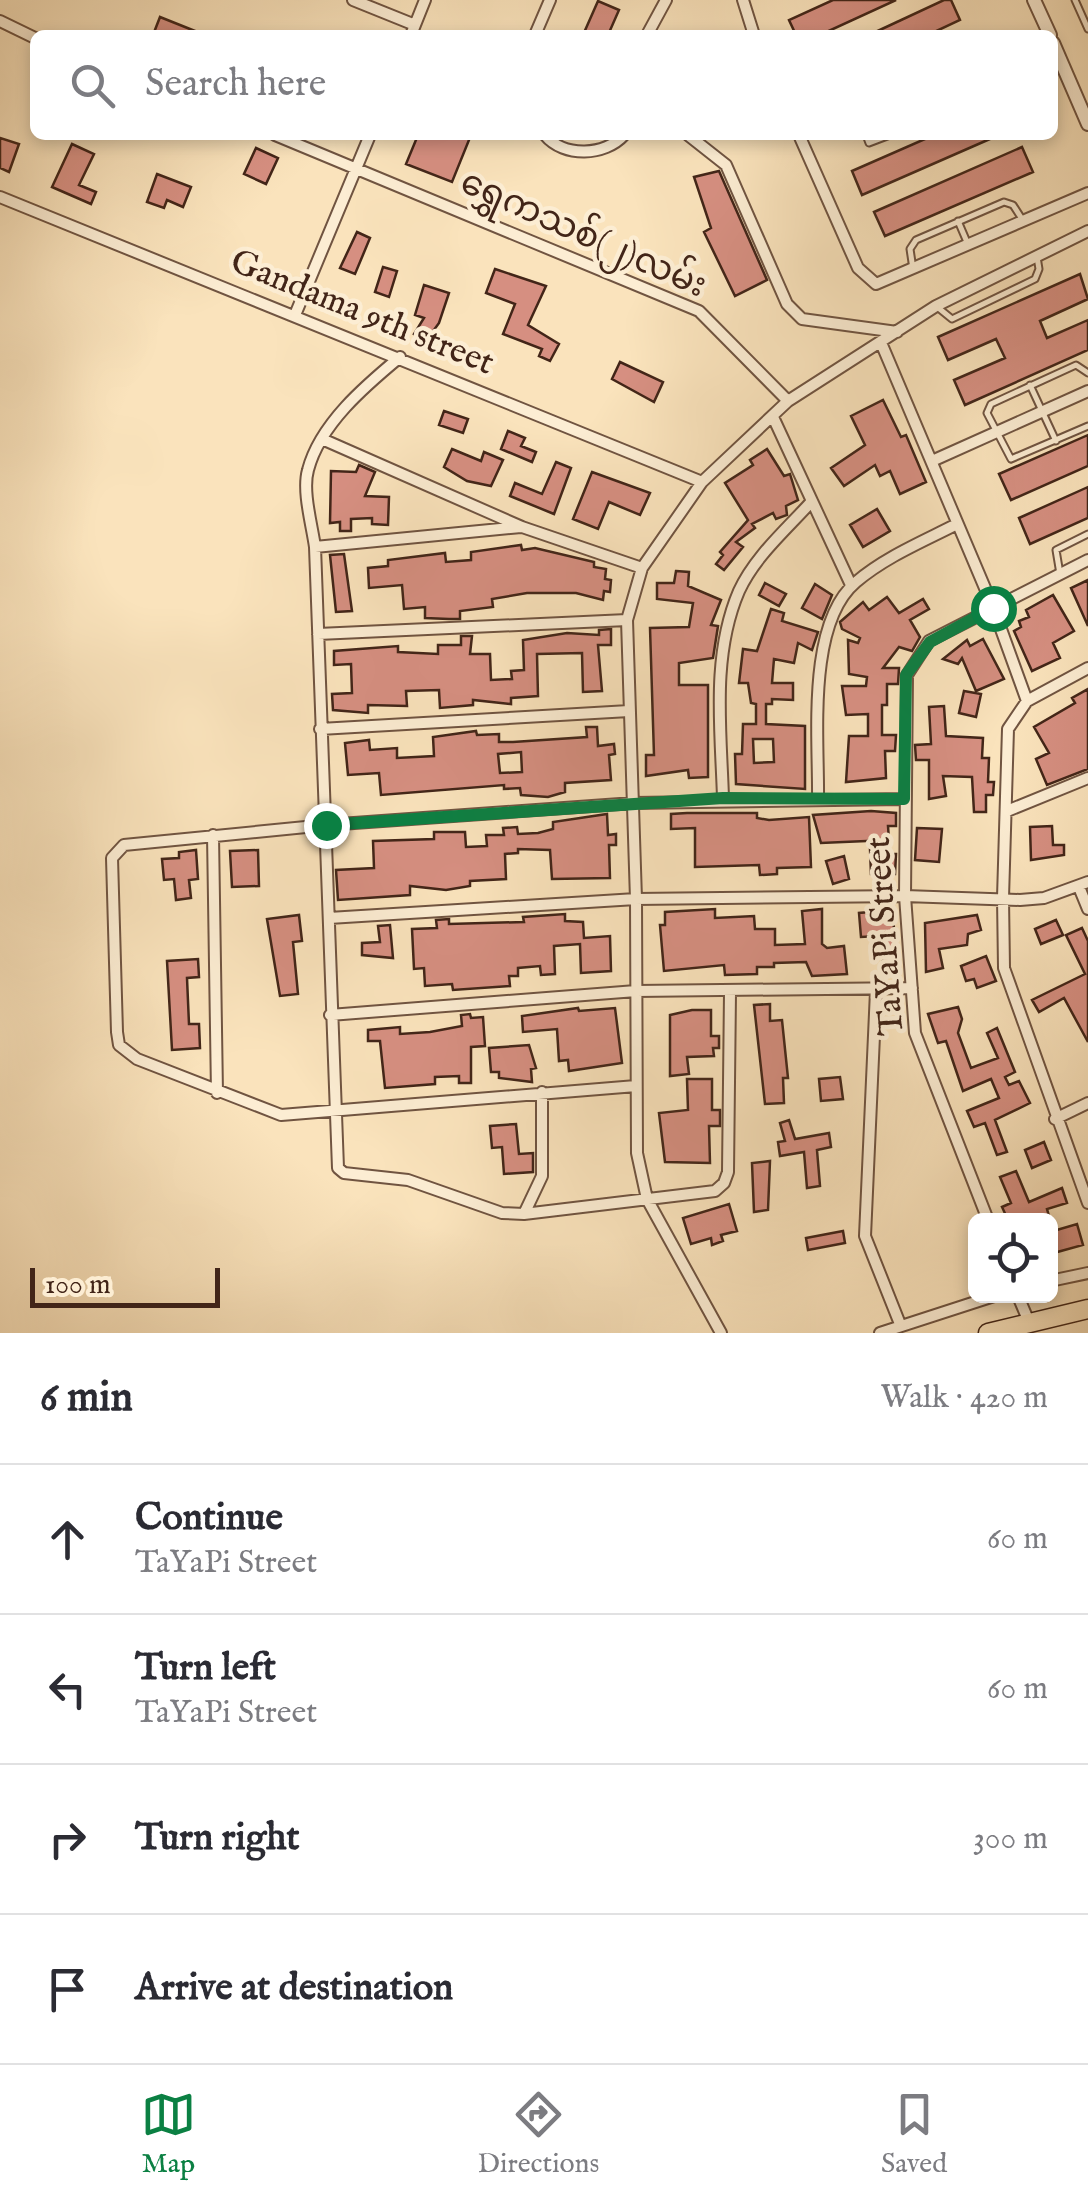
<!DOCTYPE html>
<html lang="en">
<head>
<meta charset="utf-8">
<style>
  body { margin:0; font-family:"IM FELL English","Noto Sans Myanmar",serif; background:#f7f7f7; color:#2b2b33 }
  .controls { position:absolute; right:30px; bottom:30px; display:grid; overflow:hidden; border-radius:15px; box-shadow:0 5px 15px #0003 }
  .controls button { width:90px; height:90px; display:grid; place-items:center; padding:0; border:0; border-bottom:2px solid #e1e1e2; background:#fff; color:#2b2b33; font:50px sans-serif }
  .scale { position:absolute; left:30px; bottom:25px; width:190px; box-sizing:border-box; padding-left:10px; border:5px solid #422518; border-top:0; font-size:28px; line-height:35px; white-space:nowrap; color:#422518; -webkit-text-stroke:8px #fcedd3; paint-order:stroke }
  .stop { position:absolute; width:30px; height:30px; margin:-22px; border:8px solid #0b8043; border-radius:50%; background:#fff }
  .stop.end { background:#0b8043; border-color:#fff; box-shadow:0 2px 10px #0008 }
  .list { margin:0; padding:0; list-style:none }
  h2 { display:flex; justify-content:space-between; align-items:center; height:130px; margin:0; padding:0 40px; font-size:42px }
  h2 small { font-size:32px; font-weight:400; color:#7c7c81 }
  .list li { display:grid; grid-template-columns:65px 1fr auto; gap:30px; align-items:center; box-sizing:border-box; height:150px; padding:0 40px; border-top:2px solid #e1e1e2 }
  .list b { display:block; font-size:38px; white-space:nowrap }
  .list p { margin:0; font-size:32px; white-space:nowrap; color:#7c7c81 }
  .list em { font-size:32px; font-style:normal; color:#7c7c81 }
  .icon { flex:none; width:55px; height:55px; fill:none; stroke:currentColor; stroke-width:2; stroke-linecap:round; stroke-linejoin:round }
  .map { position:relative; flex:none; width:1088px; height:1333px; overflow:hidden }
  .search { position:absolute; background:#fff; box-shadow:0 5px 15px #0003; left:30px; right:30px; top:30px; height:110px; display:flex; align-items:center; gap:25px; box-sizing:border-box; padding:0 35px; border-radius:15px; color:#7c7c81; font-size:38px }
  .sheet { height:730px; background:#fff }
  nav { display:flex; justify-content:space-around; align-items:center; box-sizing:border-box; height:140px; border-top:2px solid #e1e1e2; background:#fff; font-size:28px; color:#7c7c81 }
  nav a { display:grid; justify-items:center; gap:5px }
  nav .on { color:#0b8043 }
  .map>svg:first-child { display:block }
  .building { fill:#d68f81; stroke:#422518; stroke-width:2.5; fill-rule:evenodd }
  .lines { fill:none; stroke-linecap:round; stroke-linejoin:round }
  .service-casing { stroke:#705441; stroke-width:9 }
  .minor-casing { stroke:#705441; stroke-width:14 }
  .tertiary-casing { stroke:#705441; stroke-width:16 }
  .primary-casing { stroke:#422518; stroke-width:21 }
  .service { stroke:#fcedd3; stroke-width:5 }
  .minor { stroke:#fcedd3; stroke-width:10 }
  .tertiary { stroke:#fcedd3; stroke-width:12 }
  .primary { stroke:#fae3bc; stroke-width:18 }
  .route { stroke:#0b8043; stroke-width:12 }
  .labels { text-anchor:middle; dominant-baseline:central; stroke-width:9; stroke-linejoin:round; paint-order:stroke }
  .street-label { font-size:35px; fill:#422518; stroke:#fcedd3 }
</style>
</head>
<body>
<div class="map">
<svg width="1088" height="1333" viewBox="0 0 1088 1333">
  <rect width="100%" height="100%" fill="#fae3bc"/>
  <filter id="stains"><feTurbulence type="fractalNoise" baseFrequency=".002" numOctaves="4"/><feColorMatrix values="0 0 0 0 .2 0 0 0 0 .09 0 0 0 0 .02 0 0 0 .5 -.17"/></filter>
  <radialGradient id="worn" r=".72"><stop offset=".6" stop-color="#630" stop-opacity="0"/><stop offset="1" stop-color="#630" stop-opacity=".3"/></radialGradient>
  <path class="building" d="M 833,0 L 896,0 L 820,35 L 796,35 L 789,20 Z
    M 944,0 L 951,0 L 960,20 L 928,35 L 869,35 Z
    M 598,1 L 619,10 L 608,35 L 583,35 Z
    M 160,17 L 205,35 L 153,35 Z
    M 418,135 L 471,135 L 452,182 L 406,164 Z
    M 934,135 L 999,135 L 862,195 L 852,171 Z
    M 0,138 L 19,144 L 9,172 L 0,168 Z
    M 72,144 L 94,154 L 79,185 L 96,192 L 91,204 L 52,187 Z
    M 1022,147 L 1033,172 L 885,236 L 874,212 Z
    M 256,148 L 278,158 L 266,184 L 244,174 Z
    M 719,171 L 767,280 L 735,296 L 704,232 L 711,228 L 694,177 Z
    M 157,174 L 191,187 L 183,207 L 167,200 L 164,208 L 147,202 Z
    M 357,232 L 370,238 L 355,274 L 340,268 Z
    M 383,267 L 397,271 L 389,297 L 375,292 Z
    M 495,269 L 546,286 L 528,325 L 559,344 L 550,361 L 539,356 L 542,349 L 503,334 L 515,304 L 486,293 Z
    M 1080,274 L 1088,299 L 1040,321 L 1047,338 L 1088,320 L 1088,350 L 965,405 L 954,380 L 1005,358 L 996,339 L 948,360 L 938,337 Z
    M 424,285 L 449,293 L 439,323 L 426,341 L 414,334 L 424,318 L 415,315 Z
    M 620,362 L 663,382 L 654,402 L 612,379 Z
    M 883,400 L 901,437 L 906,435 L 926,482 L 900,494 L 890,471 L 880,476 L 875,465 L 844,486 L 831,468 L 865,445 L 851,416 Z
    M 444,411 L 468,419 L 463,433 L 439,425 Z
    M 508,431 L 525,438 L 521,446 L 536,452 L 532,462 L 501,449 Z
    M 1088,435 L 1088,466 L 1011,500 L 999,474 Z
    M 452,449 L 481,461 L 484,452 L 503,460 L 491,486 L 467,481 L 444,467 Z
    M 767,449 L 784,476 L 790,474 L 798,500 L 786,506 L 787,515 L 776,519 L 773,513 L 752,524 L 755,528 L 736,542 L 743,547 L 724,570 L 716,564 L 723,555 L 720,552 L 748,520 L 725,483 L 753,465 L 750,460 Z
    M 556,462 L 571,468 L 554,514 L 510,496 L 515,483 L 542,494 Z
    M 359,465 L 375,472 L 365,496 L 389,497 L 388,525 L 372,524 L 372,518 L 351,519 L 351,531 L 340,531 L 340,522 L 330,523 L 331,471 L 356,472 Z
    M 592,472 L 650,493 L 640,515 L 609,502 L 598,529 L 573,519 Z
    M 1088,487 L 1088,518 L 1030,544 L 1019,518 Z
    M 877,509 L 890,531 L 863,547 L 850,525 Z
    M 521,545 L 522,550 L 535,548 L 594,562 L 594,567 L 606,569 L 605,579 L 611,580 L 610,592 L 604,591 L 603,600 L 576,593 L 527,593 L 492,599 L 493,607 L 460,611 L 460,619 L 449,619 L 425,618 L 425,607 L 404,609 L 402,585 L 369,588 L 368,568 L 388,566 L 388,560 L 445,553 L 446,562 L 471,560 L 471,552 Z
    M 344,554 L 352,611 L 336,612 L 330,555 Z
    M 676,571 L 689,572 L 688,586 L 721,600 L 711,625 L 718,626 L 713,658 L 679,663 L 679,685 L 708,685 L 708,777 L 689,778 L 688,770 L 646,776 L 646,755 L 654,755 L 650,628 L 689,627 L 693,603 L 657,599 L 657,583 L 674,583 Z
    M 1088,580 L 1088,626 L 1071,588 Z
    M 765,583 L 786,594 L 779,606 L 759,595 Z
    M 815,584 L 832,595 L 822,619 L 802,608 Z
    M 1053,595 L 1074,631 L 1053,643 L 1060,658 L 1032,671 L 1014,631 L 1021,627 L 1019,621 L 1029,617 L 1026,610 Z
    M 887,597 L 899,613 L 923,599 L 929,609 L 910,620 L 920,637 L 912,651 L 899,647 L 883,668 L 899,668 L 898,684 L 887,684 L 887,705 L 882,705 L 882,735 L 896,735 L 895,751 L 885,751 L 886,778 L 846,782 L 849,736 L 868,736 L 868,714 L 846,715 L 842,686 L 866,686 L 867,677 L 849,674 L 848,640 L 858,643 L 860,638 L 842,629 L 840,622 L 863,602 L 869,610 Z
    M 771,609 L 784,613 L 782,621 L 818,632 L 812,650 L 798,643 L 794,663 L 774,659 L 772,683 L 793,683 L 793,700 L 772,699 L 772,704 L 766,704 L 766,724 L 805,726 L 805,789 L 736,784 L 735,754 L 742,754 L 743,724 L 756,724 L 756,704 L 751,703 L 748,683 L 739,683 L 743,649 L 757,651 ZM 753,739 L 773,739 L 774,762 L 754,763 Z
    M 611,629 L 611,645 L 598,645 L 602,691 L 583,692 L 582,653 L 537,654 L 538,696 L 511,698 L 511,704 L 473,700 L 473,705 L 440,708 L 439,690 L 406,691 L 407,706 L 368,705 L 368,713 L 333,710 L 332,694 L 352,693 L 351,664 L 334,665 L 334,651 L 398,646 L 398,652 L 438,654 L 438,645 L 461,645 L 461,636 L 472,636 L 470,654 L 490,654 L 491,680 L 512,679 L 511,671 L 524,670 L 523,640 L 567,633 L 599,635 L 599,630 Z
    M 983,639 L 1004,679 L 976,691 L 962,658 L 958,664 L 943,659 L 967,640 L 970,646 Z
    M 1088,689 L 1088,769 L 1047,785 L 1036,759 L 1049,753 L 1034,727 L 1075,703 L 1072,698 Z
    M 964,691 L 981,694 L 976,717 L 959,713 Z
    M 944,706 L 946,736 L 983,738 L 982,758 L 989,758 L 988,782 L 994,782 L 993,795 L 986,795 L 986,812 L 974,812 L 972,777 L 943,776 L 946,796 L 929,799 L 929,760 L 916,760 L 915,745 L 931,744 L 929,707 Z
    M 586,727 L 597,727 L 598,746 L 614,744 L 615,754 L 609,755 L 611,780 L 565,783 L 565,792 L 548,797 L 521,795 L 520,788 L 504,789 L 504,785 L 381,795 L 379,773 L 348,775 L 345,743 L 369,740 L 370,750 L 397,748 L 397,758 L 434,756 L 433,737 L 476,731 L 477,735 L 499,734 L 499,742 L 513,742 L 587,737 ZM 521,752 L 522,772 L 500,773 L 498,754 Z
    M 871,811 L 896,813 L 896,826 L 888,826 L 889,840 L 821,843 L 813,815 Z
    M 687,813 L 757,813 L 757,818 L 769,820 L 809,817 L 811,867 L 777,868 L 777,874 L 760,875 L 759,865 L 695,867 L 695,828 L 671,829 L 671,814 Z
    M 607,814 L 608,835 L 616,834 L 616,845 L 609,845 L 610,878 L 552,879 L 550,850 L 518,849 L 518,853 L 505,854 L 506,879 L 470,881 L 470,886 L 446,890 L 410,886 L 410,895 L 338,900 L 336,870 L 374,868 L 373,841 L 434,839 L 434,832 L 465,832 L 466,847 L 487,846 L 486,835 L 504,835 L 503,828 L 517,827 L 518,834 L 538,833 L 553,829 L 553,822 Z
    M 1052,826 L 1053,845 L 1064,845 L 1064,855 L 1031,860 L 1030,827 Z
    M 917,828 L 942,829 L 939,862 L 915,860 Z
    M 889,843 L 889,854 L 896,854 L 895,874 L 871,874 L 870,849 Z
    M 196,850 L 198,879 L 189,880 L 191,898 L 176,900 L 174,879 L 164,880 L 162,859 L 179,858 L 179,852 Z
    M 258,850 L 259,886 L 232,887 L 230,851 Z
    M 844,856 L 849,879 L 833,884 L 826,861 Z
    M 715,909 L 715,918 L 754,916 L 755,929 L 775,929 L 775,945 L 805,944 L 802,911 L 822,909 L 822,944 L 827,948 L 844,946 L 847,974 L 812,976 L 806,962 L 774,963 L 774,967 L 757,967 L 757,974 L 725,975 L 724,965 L 664,971 L 660,925 L 665,925 L 665,912 Z
    M 893,910 L 896,972 L 885,974 L 878,936 L 861,937 L 859,913 Z
    M 565,914 L 565,921 L 583,922 L 584,938 L 610,936 L 611,971 L 581,973 L 580,944 L 554,946 L 555,974 L 541,975 L 540,966 L 518,968 L 518,976 L 509,976 L 510,986 L 453,990 L 452,984 L 425,986 L 424,968 L 414,969 L 412,929 L 437,928 L 436,920 L 449,919 L 449,924 L 524,922 L 523,917 Z
    M 299,915 L 302,941 L 293,942 L 298,994 L 280,996 L 267,919 Z
    M 977,915 L 981,930 L 968,934 L 967,945 L 939,949 L 943,968 L 926,972 L 925,923 Z
    M 1056,920 L 1063,935 L 1041,944 L 1035,929 Z
    M 390,925 L 393,958 L 362,955 L 362,943 L 380,942 L 378,926 Z
    M 1082,928 L 1088,941 L 1088,1042 L 1064,998 L 1039,1012 L 1032,1000 L 1085,974 L 1066,935 Z
    M 986,956 L 996,981 L 977,988 L 974,979 L 966,981 L 961,966 Z
    M 198,959 L 199,977 L 187,978 L 189,1024 L 199,1024 L 200,1048 L 172,1050 L 167,961 Z
    M 770,1004 L 770,1021 L 782,1020 L 788,1078 L 783,1078 L 784,1103 L 765,1104 L 754,1005 Z
    M 958,1007 L 962,1019 L 958,1033 L 971,1068 L 998,1058 L 987,1033 L 997,1028 L 1015,1072 L 1005,1077 L 1009,1085 L 1019,1081 L 1030,1103 L 995,1120 L 1007,1152 L 997,1155 L 985,1123 L 974,1127 L 967,1111 L 999,1098 L 991,1079 L 963,1091 L 946,1041 L 938,1043 L 928,1014 Z
    M 578,1008 L 579,1011 L 615,1008 L 622,1063 L 569,1071 L 568,1060 L 559,1061 L 557,1029 L 523,1032 L 522,1016 Z
    M 692,1010 L 711,1010 L 711,1036 L 719,1036 L 719,1048 L 713,1048 L 714,1056 L 687,1057 L 689,1074 L 670,1076 L 670,1015 Z
    M 470,1014 L 471,1018 L 483,1017 L 485,1046 L 471,1047 L 471,1083 L 459,1083 L 459,1076 L 435,1077 L 435,1084 L 385,1088 L 380,1041 L 368,1041 L 368,1030 L 400,1027 L 400,1034 L 430,1032 L 462,1026 L 461,1015 Z
    M 529,1045 L 536,1068 L 531,1069 L 532,1082 L 499,1078 L 499,1072 L 491,1072 L 489,1048 Z
    M 840,1077 L 843,1099 L 821,1101 L 819,1079 Z
    M 687,1079 L 712,1079 L 712,1110 L 720,1110 L 720,1126 L 709,1126 L 710,1163 L 665,1162 L 659,1113 L 688,1110 Z
    M 789,1120 L 795,1139 L 829,1133 L 831,1147 L 817,1150 L 820,1186 L 807,1188 L 804,1152 L 780,1156 L 778,1142 L 785,1141 L 780,1123 Z
    M 516,1124 L 519,1154 L 533,1153 L 533,1172 L 504,1174 L 502,1147 L 492,1148 L 490,1126 Z
    M 1044,1142 L 1051,1160 L 1032,1168 L 1025,1150 Z
    M 770,1161 L 768,1210 L 754,1212 L 752,1163 Z
    M 1016,1171 L 1029,1202 L 1062,1188 L 1067,1203 L 1047,1209 L 1049,1216 L 1040,1220 L 1038,1216 L 1008,1220 L 1002,1207 L 1011,1203 L 1000,1177 Z
    M 729,1204 L 737,1231 L 721,1235 L 723,1241 L 712,1245 L 711,1238 L 691,1244 L 683,1218 Z
    M 1077,1224 L 1083,1245 L 1050,1254 L 1050,1232 Z
    M 843,1231 L 845,1243 L 808,1250 L 806,1238 Z"/>
  <g class="lines">
    <g class="service-casing">
      <path id="service" d="M 1075,0 L 1088,29
        M 866,135 L 869,143 L 890,135
        M 958,221 L 967,242
        M 913,269 L 910,249 L 916,240 L 1004,202 L 1013,205 L 1022,219
        M 936,306 L 952,319 L 1035,279 L 1039,269 L 1037,257
        M 1088,373 L 1076,365 L 991,404 L 987,413 L 1011,459 L 1088,426
        M 1030,385 L 1056,441
        M 1060,574 L 1056,550 L 1088,534"/>
    </g>
    <g class="minor-casing">
      <path id="minor" d="M 353,0 L 415,25
        M 743,0 L 754,35
        M 0,21 L 35,38
        M 411,35 L 425,0
        M 535,35 L 550,0
        M 647,35 L 666,0
        M 275,135 L 699,311 L 788,401
        M 545,135 C 564,158 605,156 624,135
        M 688,135 L 726,165 L 787,304 L 802,319 L 897,332
        M 799,135 L 858,268 L 876,284 L 1088,193
        M 0,197 L 702,482
        M 295,315 L 370,135
        M 882,345 L 993,607 L 1027,701
        M 400,357 C 365,386 320,424 308,470 C 302,491 312,525 315,547 L 338,1168 L 344,1173 L 408,1180 L 502,1213 L 524,1214 L 715,1191 L 724,1183 L 728,1172 L 730,993
        M 773,417 L 851,585
        M 322,439 L 522,527 L 642,568
        M 932,461 L 1088,391
        M 315,547 L 521,527
        M 318,634 L 627,620
        M 1088,668 L 1027,701 L 1008,729 L 1003,898 L 1004,968 L 1088,1203
        M 320,729 L 629,711
        M 723,798 C 721,730 711,656 739,591 C 755,556 787,529 812,501
        M 818,799 C 819,740 806,624 856,582 C 885,557 924,541 957,524
        M 1007,811 L 1088,778
        M 213,835 L 217,1093
        M 1079,887 L 1088,909
        M 329,918 L 636,899 L 905,896 L 1020,900 L 1044,898 L 1088,882
        M 876,991 L 865,1236 L 900,1324
        M 330,1015 L 636,991 L 912,988
        M 636,1086 L 281,1115 L 137,1059 L 119,1045 L 117,1032 L 112,858 L 124,845 L 326,825 L 634,803 L 904,799
        M 1055,1119 L 1088,1103
        M 524,1214 L 542,1176 L 542,1092
        M 988,1220 L 915,1033 L 905,896 L 907,675 L 929,641 L 1088,560
        M 1050,1281 L 1088,1273
        M 1018,1296 L 1029,1322
        M 721,1333 L 647,1199 L 637,1153 L 636,899 L 627,620 L 642,568 L 702,482 L 788,401 L 936,306 L 1088,231
        M 880,1333 L 994,1296"/>
    </g>
    <g class="tertiary-casing">
      <path id="tertiary" d="M 1034,0 L 1050,35
        M 1053,43 L 1088,124"/>
    </g>
    <g class="primary-casing">
      <path id="primary" d="M 988,1333 L 1088,1309"/>
    </g>
    <use href="#service" class="service"/>
    <use href="#minor" class="minor"/>
    <use href="#tertiary" class="tertiary"/>
    <use href="#primary" class="primary"/>
  </g>
  <g class="lines">
    <path class="route" d="M 326,825 L 723,798 L 904,799 L 906,675 L 930,642 L 993,608"/>
  </g>
  <g class="labels">
    <g class="street-label">
      <text transform="translate(583 235) rotate(24)">ရွှေကသစ်(၂)လမ်း</text>
      <text transform="translate(362 313) rotate(22)">Gandama 9th street</text>
      <text transform="translate(886 936) rotate(-94)">TaYaPi Street</text>
    </g>
  </g>
  <rect width="100%" height="100%" filter="url(#stains)"/>
  <rect width="100%" height="100%" fill="url(#worn)"/>
</svg>
<div class="controls">
<button><svg class="icon" aria-label="locate" viewBox="0 0 24 24"><circle cx="12" cy="12" r="6"/><path d="M12 2v4M12 18v4M2 12h4M18 12h4"/></svg></button>
</div>
<div class="scale">100 m</div>
<div class="stop" style="left:993px;top:608px"></div>
<div class="stop end" style="left:326px;top:825px"></div>
<div class="search"><svg class="icon" aria-label="search" viewBox="0 0 24 24"><circle cx="10" cy="10" r="6"/><path d="M15 15l6 6"/></svg>Search here</div>
</div>
<section class="sheet">
<h2>6 min<small>Walk · 420 m</small></h2>
<ul class="list">
<li><svg class="icon" aria-label="ahead" viewBox="0 0 24 24"><path d="M12 20V5M6 11l6-6 6 6"/></svg><div><b>Continue</b><p>TaYaPi Street</p></div><em>60 m</em></li>
<li><svg class="icon" aria-label="left" viewBox="0 0 24 24"><path d="M17 20v-9H6M10 6l-5 5 5 5"/></svg><div><b>Turn left</b><p>TaYaPi Street</p></div><em>60 m</em></li>
<li><svg class="icon" aria-label="right" viewBox="0 0 24 24"><path d="M7 20v-9h11M14 6l5 5-5 5"/></svg><div><b>Turn right</b></div><em>300 m</em></li>
<li><svg class="icon" aria-label="arrive" viewBox="0 0 24 24"><path d="M6 21V4h12l-3 4 3 4H6"/></svg><div><b>Arrive at destination</b></div></li>
</ul>
</section>
<nav>
<a class="on"><svg class="icon" aria-label="map" viewBox="0 0 24 24"><path d="M3 6l6-2 6 2 6-2v14l-6 2-6-2-6 2zM9 4v14M15 6v14"/></svg>Map</a>
<a><svg class="icon" aria-label="directions" viewBox="0 0 24 24"><path d="M12 3l9 9-9 9-9-9zM9 14v-3h6M13 9l2 2-2 2"/></svg>Directions</a>
<a><svg class="icon" aria-label="saved" viewBox="0 0 24 24"><path d="M7 4h10v16l-5-4-5 4z"/></svg>Saved</a>
</nav>
</body>
</html>
